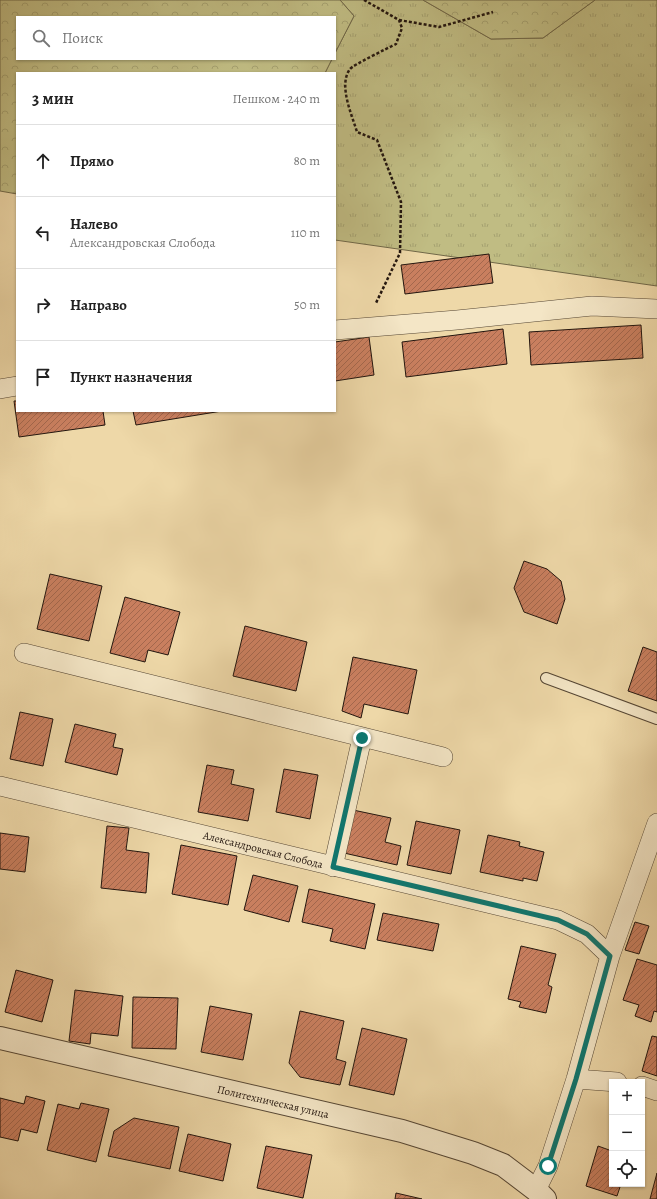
<!DOCTYPE html>
<html lang="ru">
<head>
<meta charset="utf-8">
<style>
  body { margin:0; font-family:Alegreya,serif; background:#f6f6f6; color:#222 }
  .controls { position:absolute; right:12px; bottom:12px; display:grid; overflow:hidden; border-radius:0px; box-shadow:0 1px 3px #0004 }
  .controls button { width:36px; height:36px; display:grid; place-items:center; padding:0; border:0; border-bottom:1px solid #e0e0e0; background:#fff; color:#222; font:20px sans-serif }
  .stop { position:absolute; width:12px; height:12px; margin:-9px; border:3px solid #0f766e; border-radius:50%; background:#fff }
  .stop.end { background:#0f766e; border-color:#fff; box-shadow:0 1px 4px #0008 }
  .list { margin:0; padding:0; list-style:none }
  h2 { display:flex; justify-content:space-between; align-items:center; height:52px; margin:0; padding:0 16px; font-size:17px }
  h2 small { font-size:13px; font-weight:400; color:#767676 }
  .list li { display:grid; grid-template-columns:26px 1fr auto; gap:12px; align-items:center; box-sizing:border-box; height:72px; padding:0 16px; border-top:1px solid #e0e0e0 }
  .list b { display:block; font-size:15px; white-space:nowrap }
  .list p { margin:0; font-size:13px; white-space:nowrap; color:#767676 }
  .list em { font-size:13px; font-style:normal; color:#767676 }
  .icon { flex:none; width:22px; height:22px; fill:none; stroke:currentColor; stroke-width:2; stroke-linecap:round; stroke-linejoin:round }
  .map { position:relative; flex:none; width:657px; height:1199px; overflow:hidden }
  .search { position:absolute; background:#fff; box-shadow:0 1px 3px #0004; left:16px; top:16px; width:320px; height:44px; display:flex; align-items:center; gap:10px; box-sizing:border-box; padding:0 14px; border-radius:0px; color:#767676; font-size:15px }
  .panel { position:absolute; background:#fff; box-shadow:0 1px 3px #0004; left:16px; top:72px; width:320px; height:340px; border-radius:0px }
  .map>svg:first-child { display:block }
  .grass { fill:url(#grass-tufts); stroke:#716848 }
  .forest { fill:url(#forest-crowns); stroke:#716848 }
  .building { fill:url(#building-hatch); stroke:#22150e }
  .lines { fill:none; stroke-linecap:round; stroke-linejoin:round }
  .service-casing { stroke:#554634; stroke-width:12 }
  .minor-casing { stroke:#554634; stroke-width:20 }
  .tertiary-casing { stroke:#554634; stroke-width:24 }
  .path { stroke:#22150e; stroke-width:2.5; stroke-dasharray:3 2; stroke-linecap:butt }
  .service { stroke:#f4e6c6; stroke-width:10 }
  .minor { stroke:#f4e6c6; stroke-width:19 }
  .tertiary { stroke:#f4e6c6; stroke-width:22 }
  .route { stroke:#0f766e; stroke-width:5 }
  .labels { text-anchor:middle; dominant-baseline:central; stroke-width:4; stroke-linejoin:round; paint-order:stroke }
  .street-label { font-size:11px; fill:#22150e; stroke:#f4e6c6 }
</style>
</head>
<body>
<div class="map">
<svg width="657" height="1199" viewBox="0 0 657 1199">
  <defs>
    <pattern id="grass-tufts" width="24" height="20" patternUnits="userSpaceOnUse"><rect width="24" height="20" fill="#c0bc83"/><path d="M3 7l-1-3M5 7V3M7 7l1-3M15 17l-1-3M17 17v-4M19 17l1-3" fill="none" stroke="#a5a170"/></pattern>
    <pattern id="forest-crowns" width="20" height="18" patternUnits="userSpaceOnUse"><rect width="20" height="18" fill="#c0bc83"/><path d="M2 6a3 3 0 1 1 6 0M12 15a3 3 0 1 1 6 0" fill="none" stroke="#a5a170"/></pattern>
    <pattern id="building-hatch" width="6" height="6" patternUnits="userSpaceOnUse"><rect width="6" height="6" fill="#c97f5f"/><path d="M-1 1l2-2M0 6l6-6M5 7l2-2" fill="none" stroke="#a3674d"/></pattern>
  </defs>
  <rect width="100%" height="100%" fill="#eed8a8"/>
  <filter id="stains"><feTurbulence type="fractalNoise" baseFrequency=".005" numOctaves="4"/><feColorMatrix values="0 0 0 0 .2 0 0 0 0 .09 0 0 0 0 .02 0 0 0 .5 -.17"/></filter>
  <radialGradient id="worn" r=".72"><stop offset=".6" stop-color="#630" stop-opacity="0"/><stop offset="1" stop-color="#630" stop-opacity=".3"/></radialGradient>
  <path class="grass" d="M 340,0 L 423,0 L 491,39 L 543,38 L 595,0 L 657,0 L 657,286 L 335,240 L 335,73 L 325,73 L 332,59 L 335,59 L 335,53 L 354,16 Z"/>
  <path class="forest" d="M 0,0 L 340,0 L 354,16 L 335,53 L 335,17 L 17,17 L 17,59 L 332,59 L 325,73 L 17,73 L 17,194 L 0,191 Z
    M 423,0 L 595,0 L 543,38 L 491,39 Z"/>
  <path class="building" d="M 489,254 L 493,283 L 405,294 L 401,265 Z
    M 641,325 L 643,358 L 531,365 L 529,332 Z
    M 503,329 L 507,364 L 406,377 L 402,342 Z
    M 369,337 L 374,375 L 335,381 L 335,342 Z
    M 14,401 L 17,401 L 17,411 L 103,411 L 105,425 L 19,437 Z
    M 133,411 L 222,411 L 136,425 Z
    M 524,561 L 547,569 L 561,581 L 565,599 L 557,624 L 524,612 L 514,588 Z
    M 50,574 L 102,586 L 89,641 L 37,629 Z
    M 125,597 L 180,612 L 168,655 L 148,650 L 145,662 L 110,653 Z
    M 245,626 L 307,642 L 296,691 L 233,676 Z
    M 643,647 L 657,652 L 657,701 L 628,691 Z
    M 353,657 L 417,670 L 408,714 L 364,704 L 361,718 L 342,711 Z
    M 20,712 L 53,719 L 43,766 L 10,759 Z
    M 75,724 L 116,734 L 113,747 L 123,749 L 117,775 L 65,762 Z
    M 207,765 L 234,770 L 231,784 L 254,789 L 248,821 L 198,812 Z
    M 284,769 L 318,775 L 310,819 L 276,812 Z
    M 353,810 L 391,818 L 385,842 L 401,846 L 397,865 L 344,853 Z
    M 416,821 L 460,830 L 451,874 L 407,865 Z
    M 107,826 L 129,828 L 126,850 L 149,853 L 146,893 L 101,888 Z
    M 0,833 L 29,837 L 25,872 L 0,869 Z
    M 488,835 L 520,842 L 519,846 L 544,852 L 537,881 L 523,878 L 523,881 L 480,872 Z
    M 181,845 L 237,856 L 228,905 L 172,894 Z
    M 253,875 L 298,886 L 289,922 L 244,910 Z
    M 309,889 L 375,904 L 365,949 L 330,941 L 333,929 L 302,922 Z
    M 383,913 L 439,924 L 433,951 L 377,940 Z
    M 635,922 L 649,926 L 639,954 L 625,950 Z
    M 521,946 L 556,954 L 548,985 L 552,987 L 546,1013 L 519,1007 L 521,1002 L 508,999 Z
    M 637,959 L 657,965 L 657,1012 L 654,1011 L 651,1022 L 635,1016 L 639,1005 L 623,1000 Z
    M 16,970 L 53,980 L 42,1022 L 5,1012 Z
    M 75,990 L 123,996 L 118,1036 L 91,1033 L 90,1044 L 69,1041 Z
    M 133,997 L 178,998 L 176,1049 L 132,1048 Z
    M 210,1006 L 252,1014 L 243,1060 L 201,1052 Z
    M 300,1011 L 344,1021 L 336,1059 L 346,1062 L 340,1085 L 300,1077 L 289,1063 Z
    M 362,1028 L 407,1039 L 394,1095 L 349,1085 Z
    M 652,1036 L 657,1037 L 657,1076 L 642,1071 Z
    M 26,1096 L 45,1101 L 37,1133 L 21,1129 L 18,1141 L 0,1137 L 0,1098 L 24,1104 Z
    M 81,1103 L 109,1109 L 96,1162 L 47,1150 L 58,1104 L 79,1109 Z
    M 134,1118 L 179,1127 L 170,1169 L 108,1156 L 114,1131 Z
    M 188,1134 L 231,1144 L 223,1181 L 179,1171 Z
    M 266,1146 L 312,1155 L 303,1198 L 257,1188 Z
    M 598,1146 L 612,1151 L 612,1184 L 621,1184 L 617,1196 L 586,1186 Z
    M 657,1173 L 657,1199 L 650,1199 Z
    M 396,1193 L 422,1199 L 395,1199 Z"/>
  <g class="lines">
    <g class="service-casing">
      <path id="service" d="M 546,678 L 657,719"/>
    </g>
    <g class="minor-casing">
      <path id="minor" d="M 335,330 L 457,320 L 592,306 L 657,309
        M 0,389 L 17,386
        M 24,653 L 443,757
        M 0,786 L 558,920 L 587,934 L 610,956
        M 333,867 L 362,738
        M 576,1079 L 617,1082
        M 642,1086 L 657,1091
        M 536,1190 L 548,1166 L 576,1079 L 610,956 L 657,823"/>
    </g>
    <g class="tertiary-casing">
      <path id="tertiary" d="M 0,1038 L 402,1131 L 473,1153 L 503,1165 L 536,1190 L 545,1199"/>
    </g>
    <path class="path" d="M 364,0 L 399,20 L 402,28 L 396,44 C 388,48 353,65 350,69 C 338,85 352,115 357,132 L 377,140 L 401,202 L 400,253 L 376,303
      M 399,20 L 439,27 L 493,12"/>
    <use href="#service" class="service"/>
    <use href="#minor" class="minor"/>
    <use href="#tertiary" class="tertiary"/>
  </g>
  <g class="lines">
    <path class="route" d="M 362,738 L 333,867 L 558,920 L 587,934 L 610,956 L 576,1079 L 548,1166"/>
  </g>
  <g class="labels">
    <g class="street-label">
      <text transform="translate(263 850) rotate(14)">Александровская Слобода</text>
      <text transform="translate(273 1102) rotate(13)">Политехническая улица</text>
    </g>
  </g>
  <rect width="100%" height="100%" filter="url(#stains)"/>
  <rect width="100%" height="100%" fill="url(#worn)"/>
</svg>
<div class="controls">
<button>+</button>
<button>−</button>
<button><svg class="icon" aria-label="locate" viewBox="0 0 24 24"><circle cx="12" cy="12" r="6"/><path d="M12 2v4M12 18v4M2 12h4M18 12h4"/></svg></button>
</div>
<div class="stop" style="left:548px;top:1166px"></div>
<div class="stop end" style="left:362px;top:738px"></div>
<div class="search"><svg class="icon" aria-label="search" viewBox="0 0 24 24"><circle cx="10" cy="10" r="6"/><path d="M15 15l6 6"/></svg>Поиск</div>
<section class="panel">
<h2>3 мин<small>Пешком · 240 m</small></h2>
<ul class="list">
<li><svg class="icon" aria-label="ahead" viewBox="0 0 24 24"><path d="M12 20V5M6 11l6-6 6 6"/></svg><div><b>Прямо</b></div><em>80 m</em></li>
<li><svg class="icon" aria-label="left" viewBox="0 0 24 24"><path d="M17 20v-9H6M10 6l-5 5 5 5"/></svg><div><b>Налево</b><p>Александровская Слобода</p></div><em>110 m</em></li>
<li><svg class="icon" aria-label="right" viewBox="0 0 24 24"><path d="M7 20v-9h11M14 6l5 5-5 5"/></svg><div><b>Направо</b></div><em>50 m</em></li>
<li><svg class="icon" aria-label="arrive" viewBox="0 0 24 24"><path d="M6 21V4h12l-3 4 3 4H6"/></svg><div><b>Пункт назначения</b></div></li>
</ul>
</section>
</div>
</body>
</html>
